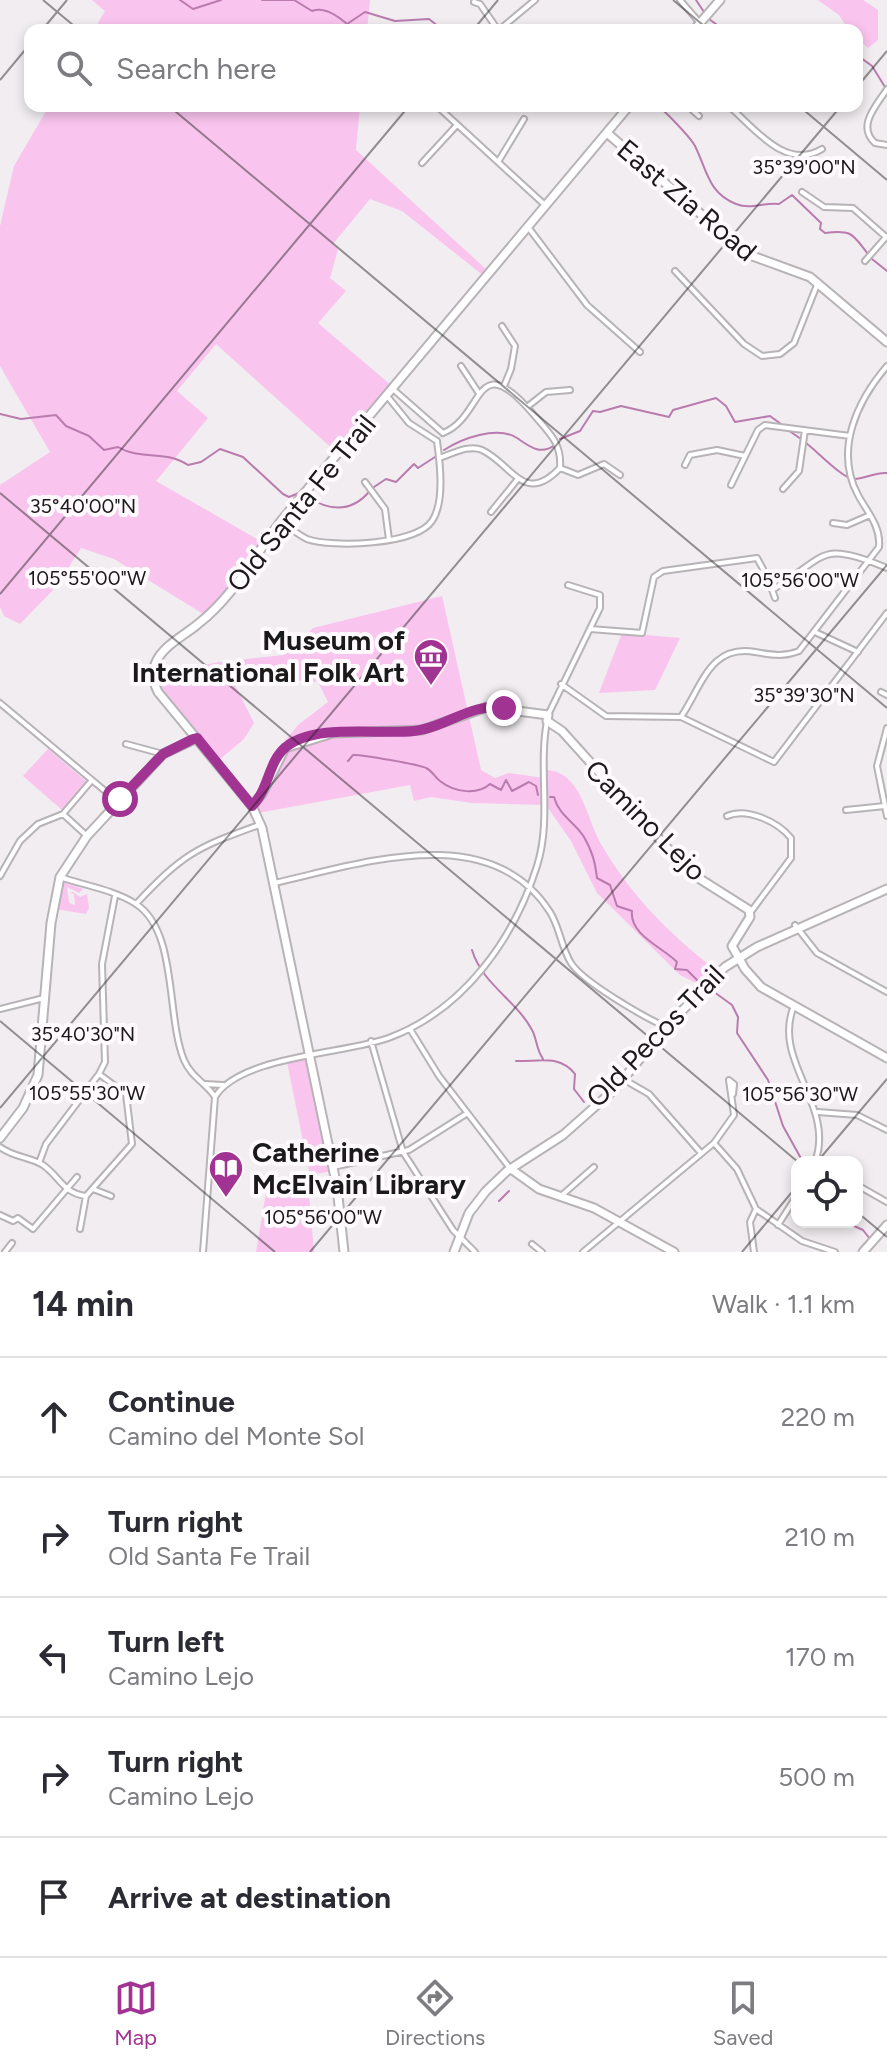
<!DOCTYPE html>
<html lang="en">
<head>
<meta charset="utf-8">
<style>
  body { margin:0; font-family:Figtree,sans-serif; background:#f2f2f3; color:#2b2b33 }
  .controls { position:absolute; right:24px; bottom:24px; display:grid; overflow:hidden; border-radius:16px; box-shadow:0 4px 12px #0003 }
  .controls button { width:72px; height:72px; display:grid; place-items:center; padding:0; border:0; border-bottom:2px solid #e1e1e2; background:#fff; color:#2b2b33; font:40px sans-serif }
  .stop { position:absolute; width:24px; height:24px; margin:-18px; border:6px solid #a13392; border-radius:50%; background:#fff }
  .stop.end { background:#a13392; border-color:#fff; box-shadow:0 2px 8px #0008 }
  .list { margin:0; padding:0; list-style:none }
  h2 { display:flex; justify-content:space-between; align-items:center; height:104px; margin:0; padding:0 32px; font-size:34px }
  h2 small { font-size:26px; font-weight:400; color:#7c7c81 }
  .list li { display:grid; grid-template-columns:52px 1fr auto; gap:24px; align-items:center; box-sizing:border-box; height:120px; padding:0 32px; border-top:2px solid #e1e1e2 }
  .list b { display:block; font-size:30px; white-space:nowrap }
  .list p { margin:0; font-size:26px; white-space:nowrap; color:#7c7c81 }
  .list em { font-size:26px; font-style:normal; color:#7c7c81 }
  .icon { flex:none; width:44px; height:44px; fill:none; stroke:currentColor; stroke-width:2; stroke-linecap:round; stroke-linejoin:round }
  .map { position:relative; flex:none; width:887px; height:1252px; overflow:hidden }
  .search { position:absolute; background:#fff; box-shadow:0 4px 12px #0003; left:24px; right:24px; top:24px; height:88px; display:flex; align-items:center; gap:20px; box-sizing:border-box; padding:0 28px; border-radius:16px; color:#7c7c81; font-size:30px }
  .sheet { height:704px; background:#fff }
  nav { display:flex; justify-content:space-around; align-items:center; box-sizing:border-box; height:112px; border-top:2px solid #e1e1e2; background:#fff; font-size:22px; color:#7c7c81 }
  nav a { display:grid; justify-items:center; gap:4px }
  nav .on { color:#a13392 }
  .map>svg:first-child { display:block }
  .green { fill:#f9c4ee }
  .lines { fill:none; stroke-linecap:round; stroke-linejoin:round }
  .stream { stroke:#ba7bae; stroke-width:2 }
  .street-casing { stroke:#b7b3b6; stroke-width:8 }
  .secondary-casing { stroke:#b7b3b6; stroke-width:11 }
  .street { stroke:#fff; stroke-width:4 }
  .secondary { stroke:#fff; stroke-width:7 }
  .route { stroke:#a13392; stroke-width:10 }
  .ticks { fill:none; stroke:#1b1a1b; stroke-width:2; stroke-opacity:0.45 }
  .labels { text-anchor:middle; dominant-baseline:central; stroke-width:8; stroke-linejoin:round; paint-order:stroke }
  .street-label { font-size:28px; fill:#1b1a1b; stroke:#fffafe }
  .poi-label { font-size:28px; font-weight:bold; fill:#1b1a1b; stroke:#fffafe; text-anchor:end }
  .ticks-label { font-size:20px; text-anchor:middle; fill:#1b1a1b; stroke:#fffafe; stroke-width:8; stroke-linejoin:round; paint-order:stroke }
</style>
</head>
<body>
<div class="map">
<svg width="887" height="1252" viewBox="0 0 887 1252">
  <rect width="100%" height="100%" fill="#f1edf0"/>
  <path class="green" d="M 92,0 L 370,0 L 367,30 L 94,30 L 105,11 Z
    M 818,0 L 863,0 L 878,10 L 878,40 L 868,48 L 857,38 L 857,30 L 849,30 L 839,15 Z
    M 49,106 L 360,106 L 356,150 L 488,271 L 484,276 L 402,211 L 370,199 L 333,244 L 338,249 L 330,278 L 346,291 L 318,323 L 392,386 L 336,452 L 216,344 L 177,391 L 208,418 L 156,481 L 264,543 L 205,615 L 114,559 L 81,548 L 56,587 L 20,624 L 4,616 L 0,607 L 0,485 L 50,452 L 0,366 L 0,226 L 14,166 Z
    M 442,596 L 481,770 L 495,778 L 509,773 L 544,778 L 544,770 C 552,770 560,772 567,778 C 585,794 589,823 601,844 C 630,894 667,932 712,967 L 696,983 L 680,975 L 597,893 L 571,841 L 546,805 L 472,803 L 431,797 L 414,801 L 410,785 L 258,813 L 256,806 L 283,752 L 279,748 L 298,725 L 328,702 L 318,682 L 230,675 L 254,723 L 244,739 L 219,760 L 159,688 L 155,675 L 219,662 L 284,655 L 313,628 Z
    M 622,633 L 680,638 L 655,690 L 599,693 Z
    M 48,749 L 87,782 L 62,810 L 23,776 Z
    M 63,882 L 83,889 L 79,893 L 67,887 L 69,903 L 75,905 L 74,894 L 70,893 L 73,892 L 80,897 L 87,894 L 89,908 L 86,914 L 55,909 Z
    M 306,1057 L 332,1171 L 310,1175 L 287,1062 Z
    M 268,1181 L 308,1182 L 314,1252 L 256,1252 Z"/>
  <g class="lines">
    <path class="stream" d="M 180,0 L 193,9 L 221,0
      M 262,0 L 294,0 L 312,11 C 324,6 338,16 347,24 L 365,12 L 395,21 L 429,19 L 443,30
      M 696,0 L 704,12
      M 709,19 L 724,30
      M 857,55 L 872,66 L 885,87
      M 658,106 C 666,112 691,138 695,146 C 707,170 708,193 736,204 C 751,210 764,202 779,204 L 792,195 L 821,223 L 820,229 L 825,233 C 853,229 853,235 868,254
      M 872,259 L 887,271
      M 0,414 L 21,419 L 56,415 L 66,426 L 89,436 L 104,450 L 118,447 C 141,461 163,449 188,465 L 201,462 L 220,449 L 243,457 L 283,494 L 289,497 L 299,493
      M 788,430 L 801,439
      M 560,439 L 580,431 L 593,411 L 600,412 L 621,406 L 669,417 L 673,410 L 716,398 L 726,406 L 735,422 L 770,416 L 781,424
      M 806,443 C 817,451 843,479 854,479 C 865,479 875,472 887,473
      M 444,450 C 461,439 497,425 517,438 C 529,446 540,456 555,445
      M 374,487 L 386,479 L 396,482 L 414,464 L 418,468 L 435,457
      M 307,497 C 328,510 350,513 368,493
      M 348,761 L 353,755 C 360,754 421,765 426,768 C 433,771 434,777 440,781 C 455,793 478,795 490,784 L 501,790 L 506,780 L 512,791 L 529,782 L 536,786 L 538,795
      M 550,797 L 554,797 C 559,816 575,822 584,837 C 592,851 595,861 597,878 L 610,885 L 617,906 L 632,911 C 629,935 664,948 677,962 L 675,969 L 687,970 L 698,981
      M 472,950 C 482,984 517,1001 532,1030 C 537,1039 536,1049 543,1059
      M 710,989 L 732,1005 L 738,1017 L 737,1033 L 768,1080 L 783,1126 L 803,1162
      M 516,1061 C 538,1062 559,1054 575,1074 L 574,1089 L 584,1102
      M 499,1201 L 509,1191
      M 845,1222 L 863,1230 L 870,1239"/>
    <g class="street-casing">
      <path id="street" d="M 680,0 L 700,23
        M 474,2 L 480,4 L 498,30
        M 499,30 L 535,0
        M 887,89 C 877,105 856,126 875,143 L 887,145
        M 437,106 L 546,206
        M 688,106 L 699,116
        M 729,106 C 754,128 786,171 822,149
        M 498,162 L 524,119
        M 422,163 L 457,125
        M 802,192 L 824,207 L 853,208 L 886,237
        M 528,227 L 587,305 L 640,352
        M 865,261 L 887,236
        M 675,271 L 744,344 L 762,356 L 780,354 L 794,343 L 817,285
        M 502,326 L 515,346 L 511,369 L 504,386
        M 461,366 L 478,392
        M 394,390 L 443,433
        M 387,396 L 409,423 L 437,441
        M 527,407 L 546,392 L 570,390
        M 439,458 C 452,454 469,444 482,450 C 512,464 524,506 560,468 C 562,443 549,433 534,415 C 474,344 485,417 443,433
        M 685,465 L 690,455 L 717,450 L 745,456
        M 560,468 L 578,475 L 604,464 L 620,475
        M 365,482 L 385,509 L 389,540
        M 731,485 L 758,430 L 765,425 L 850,436
        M 783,489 L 799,471 L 805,430
        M 491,512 L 517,480
        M 281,521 C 289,527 298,535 307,539 C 332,548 416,545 432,521 C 445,502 440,463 437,441
        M 833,523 L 847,525 L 870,515
        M 769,581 L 775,598
        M 772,590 C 827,557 818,539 887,568
        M 590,629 L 642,633 L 654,577 L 663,571 L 757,558 L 763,569
        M 817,633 L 858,652
        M 561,684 L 606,716 L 681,717 L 774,762 L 887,613
        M 881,692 L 887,695
        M 0,703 L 117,801
        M 548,715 L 600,608 L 600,595 L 568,585
        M 681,717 C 702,686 710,644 755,652 C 772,655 784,657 799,651 L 879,547 C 881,526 867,512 858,495 C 834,450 857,401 887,366
        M 887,728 L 877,766 L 887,816
        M 126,744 L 163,754
        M 846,810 L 885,806
        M 63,814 L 87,836
        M 727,816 C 747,807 778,822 791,838 L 791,858 L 750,913
        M 0,876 L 20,841 L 38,824 L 63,814 L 92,780
        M 60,877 C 83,885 115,890 136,904 C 178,931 166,1017 184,1060 C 191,1077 206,1083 215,1097 L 203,1252
        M 274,883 C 361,864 490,818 550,912 C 560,928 561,947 571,963 C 583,982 644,1017 666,1027
        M 136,904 C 183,854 195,848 259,825
        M 795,925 L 817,953 L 887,992
        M 794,1006 C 771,1061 836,1105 815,1162
        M 0,1009 L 44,998
        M 410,1029 L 439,1076 L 509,1167
        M 371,1041 L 403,1152 L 453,1230 L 475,1252
        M 623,1079 L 649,1094 L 701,1153
        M 205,1084 L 223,1085
        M 215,1097 C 240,1055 349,1054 391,1037 C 464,1009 514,939 537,866 C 552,819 538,769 547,721
        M 818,1112 L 857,1115 L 887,1130
        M 714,1143 L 737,1169 L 756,1209 L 802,1241 L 835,1252
        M 0,1147 C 13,1157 30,1157 43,1165 C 60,1177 62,1192 85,1196
        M 39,1163 L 46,1144 L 99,1074 L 105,1062 L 102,964 L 115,896
        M 333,1167 L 409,1150 L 466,1114
        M 857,1185 L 887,1202
        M 93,1189 L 111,1196
        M 561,1196 L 594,1167
        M 0,1215 L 13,1221 L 18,1218 L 33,1229 L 77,1177
        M 778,1225 L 797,1195
        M 80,1229 L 86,1196 L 132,1144 L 126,1094 L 99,1074
        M 532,1244 L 542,1252
        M 5,1252 L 12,1243
        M 583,1252 L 714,1143 L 734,1115 L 729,1080 L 734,1084 L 733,1094
        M 754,1252 L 750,1222 L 756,1209"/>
    </g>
    <g class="secondary-casing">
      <path id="secondary" d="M 694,30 L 720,0
        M 607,133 L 747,254 L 810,277 L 887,342
        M 252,806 L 262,794 L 285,748 L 333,733 L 422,730 L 487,707 L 548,715 L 547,721 L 562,731 L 689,872 L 749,910 L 750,917 L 732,946 L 745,969 L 761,987 L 887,1058
        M 0,1138 L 23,1108 L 38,1075 L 51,923 L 60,877 L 87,836 L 163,754 L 197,738
        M 511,1169 L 539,1189 L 594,1208 L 674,1252
        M 344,1252 L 337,1187 L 262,828 L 252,806 L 158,692 C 153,682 151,672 156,662 C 164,645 185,635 198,624 C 234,596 254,556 281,521 L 629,106
        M 454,1252 L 469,1213 L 486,1191 L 507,1171 L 563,1135 L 615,1089 L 666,1027 L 725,967 L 757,947 L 887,889
        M 863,1252 L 887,1225"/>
    </g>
    <use href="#street" class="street"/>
    <use href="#secondary" class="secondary"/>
  </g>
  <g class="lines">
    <path class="route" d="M 120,799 L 163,754 L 193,739 L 197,738 L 252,806 C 269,790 268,761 286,747 C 315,723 379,735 414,731 C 445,728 472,702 504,708"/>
  </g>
  <path class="ticks" d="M 43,0 L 79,30M 673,0 L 709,30M 42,30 L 67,0M 473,30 L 498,0M 0,80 L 30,44M 857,87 L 887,51M 169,106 L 887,708M 799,106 L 887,180M 0,493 L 798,1162M 0,594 L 409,106M 0,1021 L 275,1252M 0,1108 L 841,106M 817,1162 L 887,1079M 857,1212 L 887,1237M 310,1252 L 887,565M 742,1252 L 797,1186"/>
  <defs>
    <g id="museum-pin" transform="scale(1.8)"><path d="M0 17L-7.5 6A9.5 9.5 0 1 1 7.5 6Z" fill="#a13392" stroke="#fffafe"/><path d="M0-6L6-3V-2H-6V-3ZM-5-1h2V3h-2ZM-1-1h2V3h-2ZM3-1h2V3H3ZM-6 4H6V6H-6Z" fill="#fff"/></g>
    <g id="library-pin" transform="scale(1.8)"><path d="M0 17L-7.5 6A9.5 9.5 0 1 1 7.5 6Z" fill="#a13392" stroke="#fffafe"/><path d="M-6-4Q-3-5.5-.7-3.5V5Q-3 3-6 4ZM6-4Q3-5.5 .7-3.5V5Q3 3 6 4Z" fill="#fff"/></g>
  </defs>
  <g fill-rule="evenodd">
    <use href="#museum-pin" x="431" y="656"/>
    <use href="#library-pin" x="226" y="1168"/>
  </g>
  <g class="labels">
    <g class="street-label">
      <text transform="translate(687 200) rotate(40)">East Zia Road</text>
      <text transform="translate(301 503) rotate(-51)">Old Santa Fe Trail</text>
      <text transform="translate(646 820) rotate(45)">Camino Lejo</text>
      <text transform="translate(655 1036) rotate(-46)">Old Pecos Trail</text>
    </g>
    <g class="poi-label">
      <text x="405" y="640">Museum of<tspan x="405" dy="32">International Folk Art</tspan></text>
      <text x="252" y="1152" text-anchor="start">Catherine<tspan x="252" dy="32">McElvain Library</tspan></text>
    </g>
  </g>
  <g class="ticks-label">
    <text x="804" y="174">35°39'00"N</text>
    <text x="83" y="513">35°40'00"N</text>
    <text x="87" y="585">105°55'00"W</text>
    <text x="800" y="587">105°56'00"W</text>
    <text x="804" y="702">35°39'30"N</text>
    <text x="83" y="1041">35°40'30"N</text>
    <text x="87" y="1100">105°55'30"W</text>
    <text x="800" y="1101">105°56'30"W</text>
    <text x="323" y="1224">105°56'00"W</text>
  </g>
</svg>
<div class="controls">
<button><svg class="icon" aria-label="locate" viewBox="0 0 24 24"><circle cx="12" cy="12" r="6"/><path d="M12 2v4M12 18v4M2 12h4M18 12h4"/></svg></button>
</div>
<div class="stop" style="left:120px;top:799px"></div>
<div class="stop end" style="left:504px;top:708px"></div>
<div class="search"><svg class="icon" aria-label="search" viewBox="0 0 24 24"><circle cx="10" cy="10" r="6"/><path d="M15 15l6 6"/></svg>Search here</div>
</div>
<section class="sheet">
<h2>14 min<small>Walk · 1.1 km</small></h2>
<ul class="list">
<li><svg class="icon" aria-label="ahead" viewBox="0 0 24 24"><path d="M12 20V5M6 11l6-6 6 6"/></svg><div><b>Continue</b><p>Camino del Monte Sol</p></div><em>220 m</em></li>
<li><svg class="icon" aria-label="right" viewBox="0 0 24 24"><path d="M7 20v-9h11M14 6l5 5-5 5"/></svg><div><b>Turn right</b><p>Old Santa Fe Trail</p></div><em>210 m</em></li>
<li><svg class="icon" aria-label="left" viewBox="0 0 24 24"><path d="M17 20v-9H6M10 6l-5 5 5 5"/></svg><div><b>Turn left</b><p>Camino Lejo</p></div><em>170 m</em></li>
<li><svg class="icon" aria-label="right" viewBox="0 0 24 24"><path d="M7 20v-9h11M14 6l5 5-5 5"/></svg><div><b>Turn right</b><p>Camino Lejo</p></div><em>500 m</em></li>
<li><svg class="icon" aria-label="arrive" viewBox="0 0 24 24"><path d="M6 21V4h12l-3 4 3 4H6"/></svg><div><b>Arrive at destination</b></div></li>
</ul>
</section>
<nav>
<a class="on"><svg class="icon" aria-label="map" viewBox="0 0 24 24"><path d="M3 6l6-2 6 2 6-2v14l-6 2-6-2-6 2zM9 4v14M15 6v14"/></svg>Map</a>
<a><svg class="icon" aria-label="directions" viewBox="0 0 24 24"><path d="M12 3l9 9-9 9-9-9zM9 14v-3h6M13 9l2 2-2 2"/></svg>Directions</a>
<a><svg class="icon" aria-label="saved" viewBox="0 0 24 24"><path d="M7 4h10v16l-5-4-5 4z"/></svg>Saved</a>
</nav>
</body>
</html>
